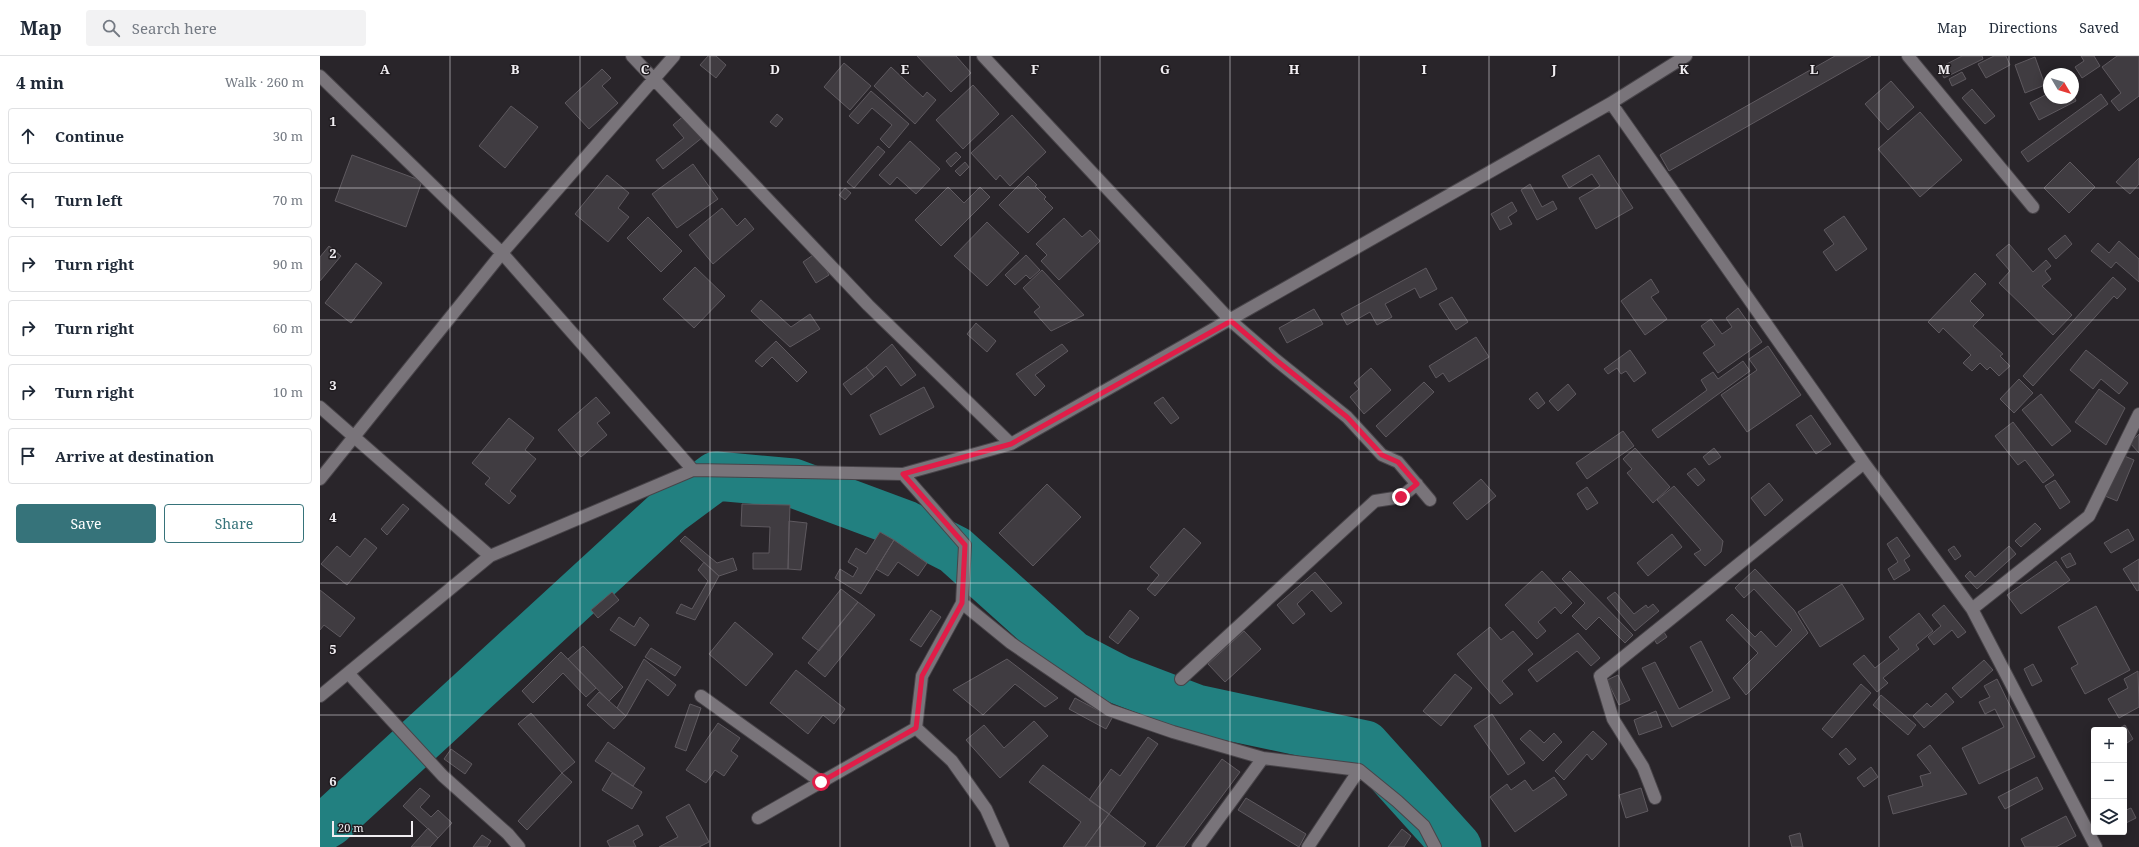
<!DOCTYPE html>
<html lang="en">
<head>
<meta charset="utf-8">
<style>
  body { margin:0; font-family:"Noto Serif",serif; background:#f2f2f3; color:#1f2937 }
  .controls { position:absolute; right:12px; bottom:12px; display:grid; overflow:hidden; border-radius:4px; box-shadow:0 2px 10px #0003 }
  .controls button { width:36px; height:36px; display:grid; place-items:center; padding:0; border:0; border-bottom:1px solid #e0e1e3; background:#fff; color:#1f2937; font:20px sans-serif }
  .compass { position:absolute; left:1723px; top:12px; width:36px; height:36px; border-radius:50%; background:#fff; box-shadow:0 2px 10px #0003; rotate:128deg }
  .scale { position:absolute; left:12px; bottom:10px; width:81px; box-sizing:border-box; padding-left:4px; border:2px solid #f1eef2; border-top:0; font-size:11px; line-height:14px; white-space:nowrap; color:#f1eef2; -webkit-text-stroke:3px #201c20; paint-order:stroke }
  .stop { position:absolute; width:12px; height:12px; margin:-9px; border:3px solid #e11d48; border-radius:50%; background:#fff }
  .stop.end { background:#e11d48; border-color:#fff; box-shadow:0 1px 4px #0008 }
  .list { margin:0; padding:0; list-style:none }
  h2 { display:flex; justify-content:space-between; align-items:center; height:52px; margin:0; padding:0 16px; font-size:17px }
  h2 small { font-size:13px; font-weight:400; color:#747a83 }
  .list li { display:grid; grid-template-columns:26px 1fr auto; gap:12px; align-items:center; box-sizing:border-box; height:56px; margin:0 8px 8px; padding:0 8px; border:1px solid #e0e1e3; border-radius:4px }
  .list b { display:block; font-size:15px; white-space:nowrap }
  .list em { font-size:13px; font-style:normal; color:#747a83 }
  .actions { display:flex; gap:8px; padding:12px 16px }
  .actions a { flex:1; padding:9px 0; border:1px solid #36737a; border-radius:4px; text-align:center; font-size:14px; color:#36737a }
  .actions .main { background:#36737a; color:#fff }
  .icon { flex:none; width:22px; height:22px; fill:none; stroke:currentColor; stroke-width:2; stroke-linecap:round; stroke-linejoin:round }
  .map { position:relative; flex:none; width:1819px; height:791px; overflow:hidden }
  header { display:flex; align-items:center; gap:24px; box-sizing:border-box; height:56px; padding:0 20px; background:#fff; border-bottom:1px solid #e0e1e3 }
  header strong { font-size:19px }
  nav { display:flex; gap:22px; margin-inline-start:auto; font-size:14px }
  .search { width:280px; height:36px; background:#f2f2f3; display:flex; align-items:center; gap:10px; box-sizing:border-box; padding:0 14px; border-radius:4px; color:#747a83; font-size:15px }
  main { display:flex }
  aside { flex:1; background:#fff }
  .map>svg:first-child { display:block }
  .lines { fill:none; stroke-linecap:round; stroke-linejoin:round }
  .river { stroke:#228080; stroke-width:49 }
  .building { fill:#403c41; stroke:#5e595f }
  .minor-casing { stroke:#484449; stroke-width:14 }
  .minor { stroke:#79747a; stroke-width:12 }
  .route { stroke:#e11d48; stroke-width:5 }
  .grid { fill:none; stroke:#f1eef2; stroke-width:1; stroke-opacity:0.55 }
  .grid-label { font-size:13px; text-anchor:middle; font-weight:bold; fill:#f1eef2; stroke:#201c20; stroke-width:3; stroke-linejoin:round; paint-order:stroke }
</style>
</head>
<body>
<header>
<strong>Map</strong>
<div class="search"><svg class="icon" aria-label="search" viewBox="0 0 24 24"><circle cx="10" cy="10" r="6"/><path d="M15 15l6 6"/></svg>Search here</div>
<nav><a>Map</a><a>Directions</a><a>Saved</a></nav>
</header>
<main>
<aside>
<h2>4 min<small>Walk · 260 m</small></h2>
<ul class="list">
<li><svg class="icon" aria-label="ahead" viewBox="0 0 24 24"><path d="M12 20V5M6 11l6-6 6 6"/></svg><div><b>Continue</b></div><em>30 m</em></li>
<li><svg class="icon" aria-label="left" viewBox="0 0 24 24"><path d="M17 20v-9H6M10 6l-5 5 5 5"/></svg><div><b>Turn left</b></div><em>70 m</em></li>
<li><svg class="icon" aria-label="right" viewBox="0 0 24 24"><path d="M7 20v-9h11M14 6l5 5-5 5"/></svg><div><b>Turn right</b></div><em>90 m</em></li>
<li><svg class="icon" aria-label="right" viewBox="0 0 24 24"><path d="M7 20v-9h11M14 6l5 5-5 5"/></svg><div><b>Turn right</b></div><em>60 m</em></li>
<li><svg class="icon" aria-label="right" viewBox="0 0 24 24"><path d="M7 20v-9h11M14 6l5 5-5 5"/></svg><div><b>Turn right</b></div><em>10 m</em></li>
<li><svg class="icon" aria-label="arrive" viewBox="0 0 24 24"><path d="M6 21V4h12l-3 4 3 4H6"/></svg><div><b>Arrive at destination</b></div></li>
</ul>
<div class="actions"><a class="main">Save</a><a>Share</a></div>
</aside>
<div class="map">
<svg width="1819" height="791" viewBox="0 0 1819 791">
  <rect width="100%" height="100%" fill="#29252a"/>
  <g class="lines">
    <path class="river" d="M 0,772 L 10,766 L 350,454 L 396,420 L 473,427 L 586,469 L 635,494 L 752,599 L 800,624 L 876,653 L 1045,689 L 1137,791"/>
  </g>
  <path class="building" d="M 388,0 L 396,0 L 406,9 L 396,22 L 380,9 Z
    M 597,0 L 636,0 L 651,17 L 631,36 Z
    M 1515,0 L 1551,0 L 1349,115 L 1340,99 Z
    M 1642,0 L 1662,0 L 1663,3 L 1624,22 L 1619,12 Z
    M 1674,0 L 1686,0 L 1690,9 L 1666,22 L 1658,8 Z
    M 1761,0 L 1774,0 L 1780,10 L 1762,22 L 1755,11 L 1764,5 Z
    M 1797,0 L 1819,0 L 1819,40 L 1799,55 L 1791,45 L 1801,37 L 1782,11 Z
    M 1715,1 L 1725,29 L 1705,37 L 1695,9 Z
    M 524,7 L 551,30 L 530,54 L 504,31 Z
    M 571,11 L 603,41 L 607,36 L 616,44 L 595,68 L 554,30 Z
    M 282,13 L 291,22 L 282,30 L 298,47 L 269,73 L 245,47 Z
    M 1642,16 L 1646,23 L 1632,30 L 1629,23 Z
    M 1571,25 L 1594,51 L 1568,74 L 1545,48 Z
    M 653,29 L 679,58 L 643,93 L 616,64 Z
    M 1652,33 L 1675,60 L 1665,68 L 1642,42 Z
    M 551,35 L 589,68 L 569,92 L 560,83 L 572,69 L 552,52 L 538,68 L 529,60 Z
    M 1729,37 L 1729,42 L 1753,42 L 1753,38 L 1756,45 L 1719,64 L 1710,47 Z
    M 1781,38 L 1788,48 L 1708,106 L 1701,96 Z
    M 191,50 L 218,71 L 185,112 L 159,90 Z
    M 1600,56 L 1642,104 L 1600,141 L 1558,93 Z
    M 366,58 L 383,81 L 343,113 L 336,104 L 364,82 L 353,69 Z
    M 457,58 L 463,63 L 456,71 L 450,66 Z
    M 692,59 L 726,96 L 690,130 L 680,119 L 676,124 L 651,97 Z
    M 590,85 L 620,113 L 596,138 L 577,121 L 570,129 L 559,119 Z
    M 558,90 L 565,96 L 534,132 L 527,126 Z
    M 636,96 L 641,101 L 631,111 L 626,105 Z
    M 32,99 L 102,125 L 86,171 L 15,145 Z
    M 1279,99 L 1313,152 L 1276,173 L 1259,142 L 1280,130 L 1272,118 L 1249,132 L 1242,120 Z
    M 1819,102 L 1819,128 L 1810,138 L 1796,126 Z
    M 645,106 L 649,111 L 640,120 L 635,115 Z
    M 1750,106 L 1775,131 L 1749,157 L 1724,132 Z
    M 373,108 L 398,143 L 357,172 L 332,138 Z
    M 287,119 L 309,137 L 298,152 L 309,161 L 288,186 L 255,158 Z
    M 708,120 L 717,129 L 715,130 L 726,141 L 724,143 L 733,152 L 708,177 L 679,149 Z
    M 1210,128 L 1222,151 L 1233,145 L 1237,153 L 1217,164 L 1201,134 Z
    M 628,131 L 644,147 L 660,131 L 670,141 L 621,190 L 595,164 Z
    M 525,132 L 531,137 L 525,144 L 519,139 Z
    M 1192,146 L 1197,155 L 1188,161 L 1192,168 L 1180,174 L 1171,158 Z
    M 402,152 L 417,170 L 425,162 L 434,173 L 393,208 L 369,179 Z
    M 1524,160 L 1547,193 L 1516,215 L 1503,196 L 1514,188 L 1504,174 Z
    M 328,161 L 362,195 L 341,216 L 307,182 Z
    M 744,162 L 762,181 L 770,174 L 780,185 L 739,224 L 721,205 L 727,199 L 716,188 Z
    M 667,166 L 699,197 L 667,230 L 634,200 Z
    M 1745,179 L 1752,188 L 1736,203 L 1728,193 Z
    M 1799,185 L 1819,203 L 1819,226 L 1796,206 L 1791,212 L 1771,195 L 1778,187 L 1789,197 Z
    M 1689,188 L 1713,216 L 1726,204 L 1731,210 L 1725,215 L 1731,223 L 1722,230 L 1752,259 L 1733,279 L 1679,227 L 1690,215 L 1676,199 Z
    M 9,190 L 21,200 L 0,225 L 0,201 Z
    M 496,197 L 509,219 L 496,227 L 483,206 Z
    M 706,199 L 720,214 L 710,223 L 706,219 L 695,229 L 685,219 Z
    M 36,207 L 62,227 L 31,267 L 5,247 Z
    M 375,211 L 405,240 L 374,272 L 343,243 Z
    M 1106,212 L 1117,233 L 1100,242 L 1095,232 L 1065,248 L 1072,261 L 1057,269 L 1050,256 L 1027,269 L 1021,258 Z
    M 722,214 L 764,259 L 731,275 L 714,256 L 720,251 L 703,232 Z
    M 1655,217 L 1666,228 L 1650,245 L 1664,259 L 1653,270 L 1683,298 L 1680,300 L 1690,310 L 1679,320 L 1670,311 L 1667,314 L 1660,307 L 1652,315 L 1643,307 L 1651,299 L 1623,272 L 1619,277 L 1608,266 Z
    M 1793,221 L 1806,233 L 1797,243 L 1794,240 L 1713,330 L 1703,320 Z
    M 1331,223 L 1339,236 L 1331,241 L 1347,263 L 1325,279 L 1301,245 Z
    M 1132,241 L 1148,266 L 1136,274 L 1119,248 Z
    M 441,244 L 471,271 L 490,258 L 500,273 L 470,291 L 431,255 Z
    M 1418,252 L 1442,286 L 1398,317 L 1383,297 L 1395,289 L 1381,270 L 1391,263 L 1402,278 L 1412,271 L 1406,262 Z
    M 994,253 L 1003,268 L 967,287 L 959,272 Z
    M 656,267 L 676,285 L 667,296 L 647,278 Z
    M 1156,281 L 1169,301 L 1129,326 L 1123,317 L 1116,322 L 1109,310 Z
    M 456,285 L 487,316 L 477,326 L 452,301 L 442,311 L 435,305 Z
    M 572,288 L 596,319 L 581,330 L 566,310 L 554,321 L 546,311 Z
    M 742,288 L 748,295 L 715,319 L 725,330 L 715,340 L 696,318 Z
    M 1448,290 L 1481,339 L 1427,376 L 1401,339 L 1437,314 L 1429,303 Z
    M 1310,294 L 1326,317 L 1314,326 L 1306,315 L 1301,318 L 1297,312 L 1288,318 L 1284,313 Z
    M 1766,294 L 1808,327 L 1799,338 L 1781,323 L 1773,333 L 1750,314 Z
    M 1423,305 L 1430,315 L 1338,382 L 1332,374 L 1387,334 L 1381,324 L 1393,316 L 1398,323 Z
    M 546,311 L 554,321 L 531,339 L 523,328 Z
    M 1051,312 L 1071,334 L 1044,358 L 1030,341 L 1039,333 L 1034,327 Z
    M 1699,323 L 1713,337 L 1694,357 L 1680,343 Z
    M 1104,326 L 1114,336 L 1066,381 L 1056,370 Z
    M 1248,328 L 1256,338 L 1238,355 L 1229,345 Z
    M 604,331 L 614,351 L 560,379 L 550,359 Z
    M 1779,333 L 1805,352 L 1786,389 L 1755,366 Z
    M 1217,336 L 1225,347 L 1218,353 L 1209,343 Z
    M 1721,338 L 1751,375 L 1732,390 L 1702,354 Z
    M 276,341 L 290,357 L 277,367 L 287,379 L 261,401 L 238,374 Z
    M 843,341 L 859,362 L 851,368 L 834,347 Z
    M 1491,359 L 1511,388 L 1496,398 L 1476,369 Z
    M 189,362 L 214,382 L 205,394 L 216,403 L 190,435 L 196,440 L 189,448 L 165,428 L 170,422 L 152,407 Z
    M 1693,366 L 1734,419 L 1723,427 L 1705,404 L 1698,409 L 1675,380 Z
    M 1303,375 L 1314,390 L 1267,423 L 1256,407 Z
    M 1819,378 L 1819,397 L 1810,387 Z
    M 1315,392 L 1350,431 L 1333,447 L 1307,417 L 1312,413 L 1303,403 Z
    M 1394,392 L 1401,401 L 1389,409 L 1383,401 Z
    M 1802,399 L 1814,404 L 1797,445 L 1785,440 Z
    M 1375,412 L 1385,424 L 1378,430 L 1367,418 Z
    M 1161,423 L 1176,440 L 1147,464 L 1133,447 Z
    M 1735,424 L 1750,446 L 1740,453 L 1725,430 Z
    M 1449,427 L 1463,444 L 1445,460 L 1431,442 Z
    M 727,428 L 761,461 L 713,510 L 679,477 Z
    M 1354,430 L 1403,485 L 1401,496 L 1385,510 L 1374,498 L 1381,494 L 1337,444 Z
    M 1267,431 L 1278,447 L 1267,454 L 1257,438 Z
    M 83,448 L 89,453 L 67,479 L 61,473 Z
    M 422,448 L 470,449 L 468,513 L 433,513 L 433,497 L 449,497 L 450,471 L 421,470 Z
    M 469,465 L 487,467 L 481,514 L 468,513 Z
    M 1715,467 L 1721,473 L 1701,491 L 1695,485 Z
    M 864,472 L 881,487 L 835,540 L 827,533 L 839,519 L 830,511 Z
    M 1808,473 L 1814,484 L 1791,497 L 1784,487 Z
    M 560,476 L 574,484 L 541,538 L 515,522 L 520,513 L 533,521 L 538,512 L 528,506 L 536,492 L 546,498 Z
    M 1352,478 L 1362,491 L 1328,520 L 1317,507 Z
    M 365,480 L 397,507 L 413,502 L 417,514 L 399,520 L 360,485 Z
    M 1577,481 L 1590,500 L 1584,504 L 1590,514 L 1574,524 L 1568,513 L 1578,506 L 1567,488 Z
    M 45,482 L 57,492 L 27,529 L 1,508 L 17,490 L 30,501 Z
    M 574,484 L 607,507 L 598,520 L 578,506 L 568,520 L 556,513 Z
    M 1634,490 L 1641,500 L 1635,504 L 1628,494 Z
    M 1689,490 L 1696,498 L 1657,533 L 1645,520 L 1650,515 L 1655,521 Z
    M 1750,497 L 1756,508 L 1747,512 L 1741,502 Z
    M 1819,503 L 1819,534 L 1817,535 L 1803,513 Z
    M 1736,505 L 1750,524 L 1701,558 L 1687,539 Z
    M 384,506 L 399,520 L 375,564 L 356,557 L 361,548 L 372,553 L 388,525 L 378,514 Z
    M 1435,513 L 1474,554 L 1488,577 L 1426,639 L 1413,622 L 1438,597 L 1406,564 L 1412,558 L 1435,581 L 1441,575 L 1456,591 L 1472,574 L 1434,533 L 1424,542 L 1415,532 Z
    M 1222,515 L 1252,547 L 1241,558 L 1235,551 L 1218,566 L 1226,575 L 1217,583 L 1185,549 Z
    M 1250,515 L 1313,579 L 1305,587 L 1279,561 L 1266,574 L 1252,560 L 1265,547 L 1242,523 Z
    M 995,516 L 1022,547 L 1011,556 L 992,534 L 977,548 L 985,558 L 973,568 L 957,549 Z
    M 1522,528 L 1544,563 L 1500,591 L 1478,556 Z
    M 521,533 L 538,546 L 499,595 L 482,582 Z
    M 0,534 L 35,562 L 20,581 L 4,569 L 0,574 Z
    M 292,536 L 299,544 L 278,562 L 271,554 Z
    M 1295,536 L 1314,558 L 1326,549 L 1328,552 L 1333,548 L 1339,555 L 1315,575 L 1287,542 Z
    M 538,546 L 555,559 L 505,621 L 488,607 Z
    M 1624,549 L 1646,576 L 1638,582 L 1632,574 L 1614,589 L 1608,581 L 1621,570 L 1612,559 Z
    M 1776,550 L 1810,614 L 1765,638 L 1751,612 L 1758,608 L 1738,571 Z
    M 611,554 L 621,561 L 601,591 L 590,584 Z
    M 810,554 L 819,562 L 798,588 L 789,581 Z
    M 1599,557 L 1613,575 L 1596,589 L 1599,593 L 1563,622 L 1568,627 L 1557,636 L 1533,608 L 1544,599 L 1555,612 L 1579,593 L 1569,581 Z
    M 299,561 L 314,571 L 320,561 L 329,569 L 315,590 L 290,574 Z
    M 415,566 L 453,598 L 426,630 L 389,598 Z
    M 1170,571 L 1181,584 L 1193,575 L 1213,598 L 1182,625 L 1193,638 L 1180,648 L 1137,598 Z
    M 1342,573 L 1347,581 L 1337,588 L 1332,580 Z
    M 924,575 L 941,593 L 905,626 L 888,608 Z
    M 1258,577 L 1280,602 L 1271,610 L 1257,595 L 1217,626 L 1208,614 Z
    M 1381,585 L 1410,642 L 1352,671 L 1322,612 L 1335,606 L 1359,653 L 1393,635 L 1370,591 Z
    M 263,590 L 303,631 L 289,645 L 248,603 Z
    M 331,592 L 361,611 L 355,620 L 325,601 Z
    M 241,596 L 276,632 L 266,641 L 243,617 L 213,647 L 202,635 Z
    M 324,603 L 356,629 L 348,640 L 327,623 L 306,660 L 297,652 Z
    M 687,603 L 738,642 L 725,651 L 695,628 L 663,659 L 633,634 Z
    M 1664,604 L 1673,614 L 1641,642 L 1632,632 Z
    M 1713,608 L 1722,625 L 1712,630 L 1704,613 Z
    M 476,614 L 525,653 L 514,668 L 503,659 L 488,678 L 450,647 Z
    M 1818,615 L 1819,651 L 1799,662 L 1788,643 L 1808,632 L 1804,623 Z
    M 1135,618 L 1152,632 L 1121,670 L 1103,655 Z
    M 1298,619 L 1310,644 L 1299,649 L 1287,624 Z
    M 1677,623 L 1715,701 L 1659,728 L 1642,692 L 1684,671 L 1675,653 L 1665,658 L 1659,646 L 1670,641 L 1664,630 Z
    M 1541,628 L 1551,637 L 1512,682 L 1502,673 Z
    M 279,636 L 306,660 L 294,673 L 267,649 Z
    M 1626,637 L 1634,646 L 1604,672 L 1593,660 L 1607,647 L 1611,651 Z
    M 1561,639 L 1596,669 L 1588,679 L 1553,649 Z
    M 755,642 L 792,662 L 786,673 L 749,653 Z
    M 370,648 L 381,652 L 366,695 L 355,691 Z
    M 1336,655 L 1342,671 L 1319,679 L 1314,664 Z
    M 211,657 L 255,706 L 242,717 L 198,668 Z
    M 1172,658 L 1205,707 L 1188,719 L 1154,670 Z
    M 714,665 L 728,680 L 680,722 L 646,684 L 664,669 L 684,692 Z
    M 398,667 L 420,682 L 411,695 L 418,700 L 404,720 L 395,714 L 386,727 L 366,714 Z
    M 1805,669 L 1813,683 L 1804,689 L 1804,674 L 1796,674 Z
    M 1210,674 L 1224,687 L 1234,677 L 1242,686 L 1223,705 L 1200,683 Z
    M 1273,675 L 1287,688 L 1272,704 L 1267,698 L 1244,724 L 1235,715 Z
    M 828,681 L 838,688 L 789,758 L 769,744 L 791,713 L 800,720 Z
    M 288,686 L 325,712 L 313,730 L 275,705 Z
    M 1610,689 L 1647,738 L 1573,758 L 1568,740 L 1603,730 L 1600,720 L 1611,717 L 1597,699 Z
    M 1526,692 L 1536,703 L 1529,709 L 1519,698 Z
    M 131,693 L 152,708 L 145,718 L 124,703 Z
    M 902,703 L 920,716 L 864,791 L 836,791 Z
    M 723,709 L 789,758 L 765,791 L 743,791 L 761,766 L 709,726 Z
    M 1551,711 L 1558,721 L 1544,731 L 1537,722 Z
    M 242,717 L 252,726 L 207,774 L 198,765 Z
    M 292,717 L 322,736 L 312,753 L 282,734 Z
    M 1234,721 L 1247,739 L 1195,776 L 1170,741 L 1187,728 L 1191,734 L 1205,724 L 1213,735 Z
    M 1717,721 L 1723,733 L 1685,753 L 1678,741 Z
    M 100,732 L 110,740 L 100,751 L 111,761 L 118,754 L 132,767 L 118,782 L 83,750 Z
    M 1321,732 L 1328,755 L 1306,762 L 1299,739 Z
    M 926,742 L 986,778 L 979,791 L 918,754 Z
    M 369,748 L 389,786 L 379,791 L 339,791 L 358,781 L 346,761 Z
    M 1811,752 L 1816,762 L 1804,768 L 1804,755 Z
    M 789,758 L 826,787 L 823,791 L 765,791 Z
    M 1746,760 L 1756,780 L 1736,791 L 1705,791 L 1701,783 Z
    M 318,769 L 323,779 L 313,785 L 316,791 L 290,791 L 287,785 Z
    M 108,772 L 118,782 L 110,791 L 91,791 Z
    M 1082,773 L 1091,780 L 1084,791 L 1068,791 Z
    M 1480,777 L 1483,791 L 1472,791 L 1469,780 Z
    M 162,779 L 171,785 L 167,791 L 153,791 Z"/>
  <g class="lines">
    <g class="minor-casing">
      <path id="minor" d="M 312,0 L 548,249 L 691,388
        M 663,0 L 911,265 L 956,304 L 1027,361 L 1062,399 L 1078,406 L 1110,444
        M 1588,0 L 1713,151
        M 0,20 L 182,197 L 373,414
        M 1291,47 L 1544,407 L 1652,553 L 1769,460 L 1819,358
        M 0,351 L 170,500
        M 583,418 L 645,489 L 642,547 L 602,620 L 596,672 L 632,705 L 666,753 L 683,791
        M 0,423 L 182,197 L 354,0
        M 642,547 L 691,587 L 789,654 L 853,676 L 943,702 L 1039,714 L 1077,745 L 1104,770 L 1115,791
        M 1652,553 L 1776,791
        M 28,617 L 123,720 L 188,778 L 199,791
        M 861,623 L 1055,445 L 1081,441 L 1097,428
        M 0,640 L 170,500 L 373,414 L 583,418 L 691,388 L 1291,47 L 1366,0
        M 381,640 L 501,726
        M 1335,742 L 1323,711 L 1293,663 L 1280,620 L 1544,407
        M 438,762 L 596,672
        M 878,791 L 943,702
        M 988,791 L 1039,714"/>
    </g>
    <use href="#minor" class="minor"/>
  </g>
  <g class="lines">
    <path class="route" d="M 501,726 L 596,672 L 602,620 L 642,547 L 645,489 L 583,418 L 691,388 L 911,265 L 956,304 L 1027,361 L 1062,399 L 1078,406 L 1097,428 L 1081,441"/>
  </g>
  <path class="grid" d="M 130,0 L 130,791M 260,0 L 260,791M 390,0 L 390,791M 520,0 L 520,791M 650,0 L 650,791M 780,0 L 780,791M 910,0 L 910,791M 1039,0 L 1039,791M 1169,0 L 1169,791M 1299,0 L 1299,791M 1429,0 L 1429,791M 1559,0 L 1559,791M 1689,0 L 1689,791M 0,132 L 1819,132M 0,264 L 1819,264M 0,396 L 1819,396M 0,527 L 1819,527M 0,659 L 1819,659"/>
  <g class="grid-label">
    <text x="65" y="18">A</text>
    <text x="195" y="18">B</text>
    <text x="325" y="18">C</text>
    <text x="455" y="18">D</text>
    <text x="585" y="18">E</text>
    <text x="715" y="18">F</text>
    <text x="845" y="18">G</text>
    <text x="974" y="18">H</text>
    <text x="1104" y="18">I</text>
    <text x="1234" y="18">J</text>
    <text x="1364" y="18">K</text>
    <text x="1494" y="18">L</text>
    <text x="1624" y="18">M</text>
    <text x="13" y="70">1</text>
    <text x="13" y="202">2</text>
    <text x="13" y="334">3</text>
    <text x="13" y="466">4</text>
    <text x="13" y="598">5</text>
    <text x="13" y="730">6</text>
  </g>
</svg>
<div class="controls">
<button>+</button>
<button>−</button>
<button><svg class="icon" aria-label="layers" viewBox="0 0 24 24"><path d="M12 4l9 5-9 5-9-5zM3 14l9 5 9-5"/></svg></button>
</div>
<svg class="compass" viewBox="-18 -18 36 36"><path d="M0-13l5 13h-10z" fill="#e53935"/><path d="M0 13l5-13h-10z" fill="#747a83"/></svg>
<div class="scale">20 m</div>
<div class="stop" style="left:501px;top:726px"></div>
<div class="stop end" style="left:1081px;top:441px"></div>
</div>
</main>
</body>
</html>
